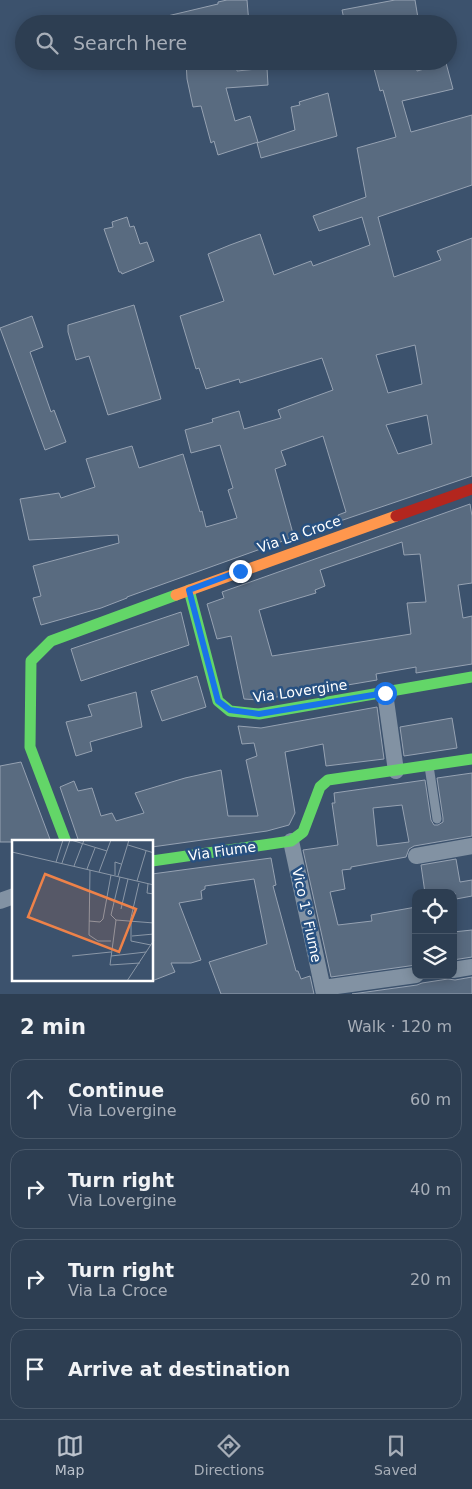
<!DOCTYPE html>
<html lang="en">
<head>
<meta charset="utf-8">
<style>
  body { margin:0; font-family:"DejaVu Sans",sans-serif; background:#39495c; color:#f1f3f6 }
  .controls { position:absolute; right:15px; bottom:15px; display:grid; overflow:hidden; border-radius:10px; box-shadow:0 2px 12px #0003 }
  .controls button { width:45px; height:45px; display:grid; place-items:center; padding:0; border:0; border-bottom:1px solid #485769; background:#2d3e52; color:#f1f3f6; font:25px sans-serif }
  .stop { position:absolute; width:15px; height:15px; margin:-11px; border:4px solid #1a73e8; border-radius:50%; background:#fff }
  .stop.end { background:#1a73e8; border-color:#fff; box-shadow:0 1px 5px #0008 }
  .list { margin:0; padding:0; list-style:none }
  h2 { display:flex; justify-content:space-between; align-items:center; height:65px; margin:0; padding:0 20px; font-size:21px }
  h2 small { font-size:16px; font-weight:400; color:#a7aeb8 }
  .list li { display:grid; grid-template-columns:32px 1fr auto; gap:15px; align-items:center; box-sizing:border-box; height:80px; margin:0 10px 10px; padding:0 10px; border:1px solid #485769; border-radius:15px }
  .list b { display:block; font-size:19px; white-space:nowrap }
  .list p { margin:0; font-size:16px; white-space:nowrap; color:#a7aeb8 }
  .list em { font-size:16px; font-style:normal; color:#a7aeb8 }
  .icon { flex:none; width:28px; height:28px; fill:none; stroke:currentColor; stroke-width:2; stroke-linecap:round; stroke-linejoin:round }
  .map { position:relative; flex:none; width:472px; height:994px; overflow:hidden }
  .search { position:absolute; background:#2d3e52; box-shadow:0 2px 12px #0003; left:15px; right:15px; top:15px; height:55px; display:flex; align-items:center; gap:12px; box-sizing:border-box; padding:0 18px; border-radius:28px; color:#a7aeb8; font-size:19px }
  .sheet { height:425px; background:#2d3e52 }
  nav { display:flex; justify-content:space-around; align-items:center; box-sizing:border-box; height:70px; border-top:1px solid #485769; background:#2d3e52; font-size:14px; color:#a7aeb8 }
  nav a { display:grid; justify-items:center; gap:2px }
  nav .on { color:#bbc2cc }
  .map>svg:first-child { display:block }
  .building { fill:#596b80; stroke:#96a2b2; fill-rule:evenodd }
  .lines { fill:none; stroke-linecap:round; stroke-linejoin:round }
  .lane { stroke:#8292a3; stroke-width:9 }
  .street { stroke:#8292a3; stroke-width:16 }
  .fast { stroke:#63d668; stroke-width:11 }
  .slow { stroke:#ff974d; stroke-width:11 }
  .jam { stroke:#b3261e; stroke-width:11 }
  .route { stroke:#1a73e8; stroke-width:6 }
  .labels { text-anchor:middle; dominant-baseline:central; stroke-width:5; stroke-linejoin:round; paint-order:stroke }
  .street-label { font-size:14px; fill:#fff; stroke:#285181 }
  .inset-road { fill:none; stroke:#8a97a7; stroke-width:1 }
  .view { fill:#ee8249; fill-opacity:0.15; stroke:#ee8249; stroke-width:2.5 }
  .inset-edge { fill:none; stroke:#fff; stroke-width:2.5 }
</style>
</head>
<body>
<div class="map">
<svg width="472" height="994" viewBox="0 0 472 994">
  <rect width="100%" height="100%" fill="#3c526d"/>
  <path class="building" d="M 227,0 L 247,0 L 249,24 L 159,24 L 159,18 L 218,4 L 218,2 Z
    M 395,0 L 415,0 L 419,24 L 345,24 L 342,10 Z
    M 186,61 L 236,61 L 237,71 L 267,68 L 268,85 L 226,88 L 235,121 L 250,116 L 258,142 L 218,155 L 214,141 L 211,143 L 201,106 L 193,107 L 187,79 Z
    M 372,61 L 416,61 L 417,71 L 446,63 L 453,89 L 402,101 L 411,132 L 472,115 L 472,185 L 378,217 L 394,277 L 441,260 L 437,251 L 472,238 L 472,476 L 340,521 L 338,515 L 346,512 L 323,436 L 281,451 L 286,465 L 275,469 L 294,537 L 127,597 L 127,598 L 101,608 L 41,625 L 33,598 L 41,596 L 33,566 L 119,543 L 118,535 L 29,540 L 20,499 L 59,493 L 61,498 L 95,487 L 86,459 L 132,446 L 139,468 L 183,454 L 200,512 L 202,511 L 206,527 L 237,518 L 228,490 L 233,488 L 220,445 L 191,453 L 185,430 L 213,422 L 212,419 L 239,411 L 244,429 L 281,418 L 278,410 L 333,390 L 322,358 L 240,383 L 239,379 L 206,389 L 199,368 L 196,369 L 180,316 L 224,301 L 208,254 L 230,245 L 260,234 L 274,275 L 311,261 L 313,266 L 370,245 L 362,217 L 319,231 L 313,216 L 366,197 L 357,148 L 396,137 L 383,90 L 380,91 ZM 415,345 L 422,384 L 388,393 L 376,355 ZM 427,415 L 432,444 L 398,454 L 386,425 Z
    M 328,93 L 337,136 L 261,158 L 257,143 L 295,130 L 291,107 L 300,105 L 299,102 Z
    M 127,217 L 130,227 L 134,226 L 140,244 L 147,242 L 154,261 L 122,274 L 121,272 L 119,272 L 104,229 L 113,227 L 112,222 Z
    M 134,305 L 161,399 L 108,415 L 89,356 L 76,360 L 68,332 L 68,325 Z
    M 32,316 L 43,347 L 30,352 L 51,412 L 54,410 L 66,442 L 45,450 L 0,328 Z
    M 470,504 L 472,516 L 472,583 L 458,585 L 463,618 L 472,616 L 472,664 L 416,673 L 416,667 L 376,674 L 377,680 L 259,700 L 244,699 L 231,636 L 217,639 L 207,604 L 224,598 L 222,592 ZM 402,542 L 404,555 L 420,554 L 426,602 L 407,603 L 411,634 L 272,656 L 259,610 L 316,593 L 315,590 L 325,586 L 320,570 Z
    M 181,612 L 189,645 L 81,681 L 71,649 Z
    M 197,676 L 206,707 L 162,721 L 151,691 Z
    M 136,692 L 142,727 L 90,742 L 92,751 L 76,756 L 66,722 L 92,716 L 88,705 Z
    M 377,707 L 384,759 L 326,766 L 323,744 L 285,752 L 295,813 L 289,825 L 267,831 L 152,847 L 152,842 L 79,842 L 60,787 L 74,781 L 78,791 L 92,788 L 101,816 L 112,813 L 116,821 L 144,813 L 135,793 L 185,778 L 221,770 L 228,816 L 258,816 L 246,760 L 257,756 L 254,743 L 242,744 L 238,726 L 261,728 Z
    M 452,718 L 457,748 L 404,756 L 400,727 Z
    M 21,762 L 51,842 L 0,842 L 0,766 Z
    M 472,773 L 472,836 L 414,846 L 409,849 L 406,857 L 351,867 L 351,869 L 342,870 L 345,889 L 330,892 L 338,925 L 372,921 L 371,915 L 416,907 L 416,965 L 331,977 L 303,850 L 338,845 L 332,803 L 335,803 L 334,793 L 425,780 L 431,820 L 434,825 L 438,825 L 443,822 L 443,818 L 437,778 ZM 402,805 L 409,842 L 377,846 L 373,808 Z
    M 271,858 L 276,885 L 273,886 L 296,971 L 298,971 L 301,979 L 310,976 L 314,994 L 221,994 L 209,962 L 267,944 L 254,879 L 205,886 L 205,889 L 201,891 L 202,899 L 179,903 L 201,960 L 191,963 L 171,963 L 175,972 L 152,981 L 152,874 Z
    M 456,859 L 460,882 L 472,880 L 472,896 L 456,899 L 455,893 L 425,893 L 421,865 Z
    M 472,930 L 472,957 L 453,960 L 453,932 Z
    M 472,977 L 472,994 L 352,994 L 417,985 L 422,983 L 448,979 L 455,980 Z"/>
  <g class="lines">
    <path class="lane" d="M 429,766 L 437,819"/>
    <path class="street" d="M 385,693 L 396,771
      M 291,841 L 324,994
      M 416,856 L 472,846
      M 0,901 L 14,896
      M 453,970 L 472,967
      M 323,988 L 416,975"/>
    <path class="fast" d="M 189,590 L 218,701 L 230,711 L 259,714 L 472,677
      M 66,842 L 30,747 L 31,661 L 51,641 L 176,595
      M 152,861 L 291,841 L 303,832 L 320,787 L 328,780 L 472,759"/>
    <path class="slow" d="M 176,595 L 396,516"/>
    <path class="jam" d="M 396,516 L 472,489"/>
  </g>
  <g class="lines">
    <path class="route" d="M 240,571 L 189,590 L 218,701 L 230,710 L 259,714 L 385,693"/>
  </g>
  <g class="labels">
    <g class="street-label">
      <text transform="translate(299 534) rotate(-19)">Via La Croce</text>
      <text transform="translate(300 691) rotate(-8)">Via Lovergine</text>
      <text transform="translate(222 851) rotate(-8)">Via Fiume</text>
      <text transform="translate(307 915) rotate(78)">Vico 1° Fiume</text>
    </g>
  </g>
  <g transform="translate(12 840)">
    <rect width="141" height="141" fill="#3c526d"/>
    <path class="inset-road" d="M 59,0 L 95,11M 116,5 L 142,13M 0,12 L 142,45M 44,22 L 51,0M 50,23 L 58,0M 62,26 L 72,0M 75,29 L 83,8M 78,30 L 77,95 L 86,101 L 99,101M 87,32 L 99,0M 103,35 L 103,22 L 109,24M 106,36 L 117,0M 125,41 L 134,11M 136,44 L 135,53 L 142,54M 109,69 L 116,39M 104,80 L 98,125 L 128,123M 104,80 L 99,75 L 108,37M 104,80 L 142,83M 77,81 L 88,82 L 91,79 L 99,35M 118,82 L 127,43M 119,83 L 119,101 L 139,105M 120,96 L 142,94M 60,116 L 99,112M 99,116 L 134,112M 115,141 L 142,100"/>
    <path class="view" d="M 33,34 L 124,69 L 107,112 L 16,77 Z"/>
    <rect width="141" height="141" class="inset-edge"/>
  </g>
</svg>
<div class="controls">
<button><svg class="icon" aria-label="locate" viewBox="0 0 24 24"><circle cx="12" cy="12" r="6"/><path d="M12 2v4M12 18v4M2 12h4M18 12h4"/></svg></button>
<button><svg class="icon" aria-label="layers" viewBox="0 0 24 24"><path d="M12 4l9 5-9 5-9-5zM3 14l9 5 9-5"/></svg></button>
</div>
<div class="stop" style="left:385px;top:693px"></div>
<div class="stop end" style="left:240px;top:571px"></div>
<div class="search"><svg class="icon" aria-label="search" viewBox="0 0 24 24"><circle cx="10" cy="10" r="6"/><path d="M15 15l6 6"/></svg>Search here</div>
</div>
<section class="sheet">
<h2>2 min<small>Walk · 120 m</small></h2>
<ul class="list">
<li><svg class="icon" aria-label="ahead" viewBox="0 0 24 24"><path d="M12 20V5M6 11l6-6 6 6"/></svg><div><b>Continue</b><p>Via Lovergine</p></div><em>60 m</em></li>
<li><svg class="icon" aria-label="right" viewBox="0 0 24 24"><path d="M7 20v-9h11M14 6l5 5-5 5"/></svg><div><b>Turn right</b><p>Via Lovergine</p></div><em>40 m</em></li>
<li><svg class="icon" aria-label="right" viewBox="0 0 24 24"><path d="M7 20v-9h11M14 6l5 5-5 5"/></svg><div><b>Turn right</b><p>Via La Croce</p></div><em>20 m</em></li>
<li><svg class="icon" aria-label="arrive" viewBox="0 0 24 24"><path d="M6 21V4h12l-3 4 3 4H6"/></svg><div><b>Arrive at destination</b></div></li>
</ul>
</section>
<nav>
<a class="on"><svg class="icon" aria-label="map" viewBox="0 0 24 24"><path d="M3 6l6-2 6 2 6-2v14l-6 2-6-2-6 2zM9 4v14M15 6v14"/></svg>Map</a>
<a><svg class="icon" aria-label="directions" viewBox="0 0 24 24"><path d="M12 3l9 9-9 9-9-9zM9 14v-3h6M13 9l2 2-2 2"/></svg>Directions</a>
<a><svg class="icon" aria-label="saved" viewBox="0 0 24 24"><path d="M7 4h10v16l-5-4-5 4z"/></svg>Saved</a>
</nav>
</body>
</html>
